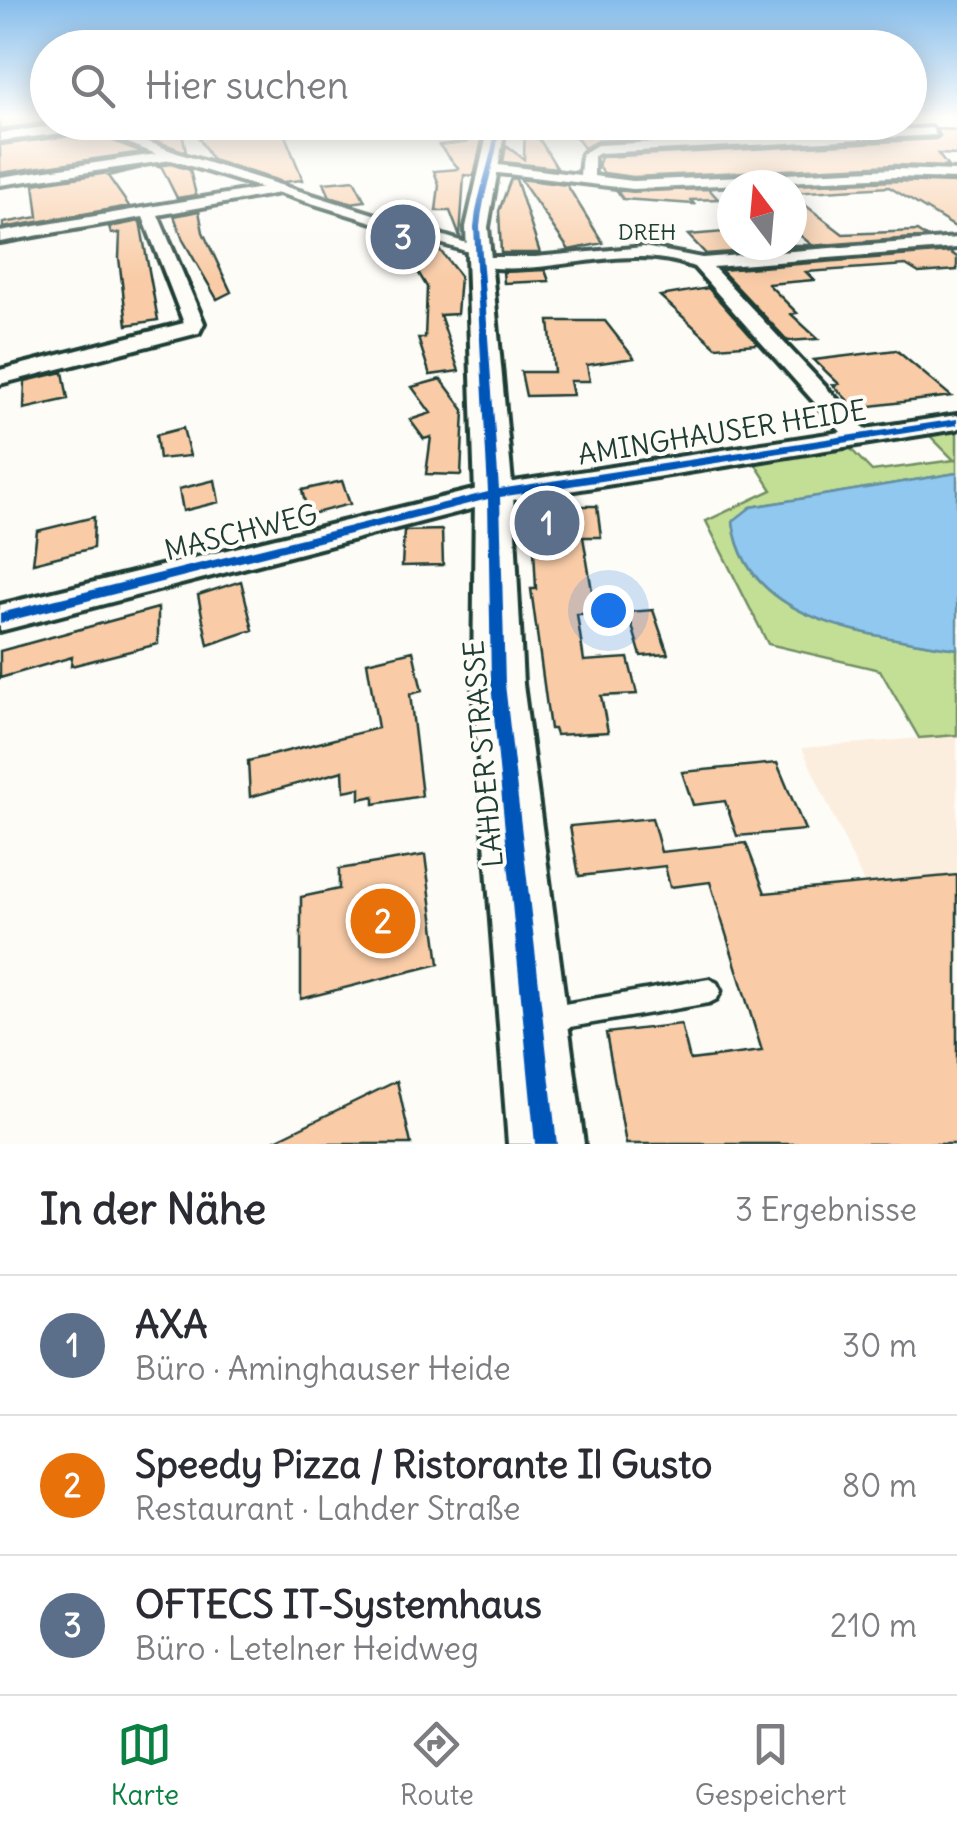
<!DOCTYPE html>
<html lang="de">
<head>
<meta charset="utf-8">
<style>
  body { margin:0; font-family:Delius,sans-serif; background:#f7f7f7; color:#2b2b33 }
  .compass { position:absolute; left:717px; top:170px; width:90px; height:90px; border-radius:50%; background:#fff; box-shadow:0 5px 25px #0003; rotate:344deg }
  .you { position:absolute; left:608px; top:610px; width:35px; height:35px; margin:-25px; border:8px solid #fff; border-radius:50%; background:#1a73e8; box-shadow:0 0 0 15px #1a73e833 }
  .badge { display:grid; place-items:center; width:65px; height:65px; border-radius:50%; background:#0b8043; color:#fff; font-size:32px; font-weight:700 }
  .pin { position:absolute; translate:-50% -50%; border:5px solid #fff; box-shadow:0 2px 10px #0006 }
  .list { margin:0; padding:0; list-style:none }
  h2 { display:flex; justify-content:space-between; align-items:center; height:130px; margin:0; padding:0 40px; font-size:42px }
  h2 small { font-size:32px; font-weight:400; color:#7c7c81 }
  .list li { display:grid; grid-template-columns:65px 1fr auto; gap:30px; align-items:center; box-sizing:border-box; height:140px; padding:0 40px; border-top:2px solid #e1e1e2 }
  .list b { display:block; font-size:38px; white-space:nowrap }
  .list p { margin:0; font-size:32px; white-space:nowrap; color:#7c7c81 }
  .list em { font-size:32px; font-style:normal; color:#7c7c81 }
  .icon { flex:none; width:55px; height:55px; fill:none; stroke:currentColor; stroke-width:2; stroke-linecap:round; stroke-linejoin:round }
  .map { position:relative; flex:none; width:957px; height:1144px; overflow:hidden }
  .search { position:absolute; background:#fff; box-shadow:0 5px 25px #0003; left:30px; right:30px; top:30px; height:110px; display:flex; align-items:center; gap:25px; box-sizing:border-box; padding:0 35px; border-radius:55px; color:#7c7c81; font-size:38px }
  .sheet { height:550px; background:#fff }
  nav { display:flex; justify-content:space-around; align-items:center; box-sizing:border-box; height:140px; border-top:2px solid #e1e1e2; background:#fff; font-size:28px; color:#7c7c81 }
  nav a { display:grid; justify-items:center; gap:5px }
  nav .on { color:#0b8043 }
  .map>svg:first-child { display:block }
  .built { fill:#fceedf }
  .green { fill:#c3de95; stroke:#718e64; stroke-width:2.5 }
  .water { fill:#91c8ef; stroke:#6390a4; stroke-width:2.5 }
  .building { fill:#f9cca7; stroke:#1f3d34; stroke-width:2.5 }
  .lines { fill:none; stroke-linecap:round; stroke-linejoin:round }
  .lane-casing { stroke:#1f3d34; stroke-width:7 }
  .street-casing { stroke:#1f3d34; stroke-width:8 }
  .secondary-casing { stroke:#1f3d34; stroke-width:8 }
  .lane { fill:#fdfcf7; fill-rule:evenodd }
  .street { fill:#fdfcf7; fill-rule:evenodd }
  .secondary { fill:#fdfcf7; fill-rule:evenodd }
  .cycleway-casing { stroke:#fdfcf7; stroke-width:7 }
  .cycleway { fill:#0057b8; fill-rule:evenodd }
  .labels { text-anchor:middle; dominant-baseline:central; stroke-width:8; stroke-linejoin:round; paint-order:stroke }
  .far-street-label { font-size:22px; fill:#1f3d34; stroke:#fdfcf7 }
  .street-label { font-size:28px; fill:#1f3d34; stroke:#fdfcf7 }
</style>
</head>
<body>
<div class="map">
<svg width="957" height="1144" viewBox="0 0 957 1144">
  <rect width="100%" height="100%" fill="#fdfcf7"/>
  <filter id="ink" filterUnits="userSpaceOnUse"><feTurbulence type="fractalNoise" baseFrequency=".01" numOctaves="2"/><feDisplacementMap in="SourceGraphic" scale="20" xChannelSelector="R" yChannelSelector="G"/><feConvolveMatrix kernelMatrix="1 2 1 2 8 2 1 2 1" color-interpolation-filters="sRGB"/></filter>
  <g filter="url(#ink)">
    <path class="built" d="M 957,735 L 957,1085 L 802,748 Z"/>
    <path class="green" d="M 957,430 L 957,473 L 751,507 L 733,522 C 745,625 874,635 957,649 L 957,735 L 919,738 L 880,670 L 768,644 L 706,521 L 772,490 L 752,459 L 846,444 L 872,471 L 954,460 L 928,434 Z"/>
    <path class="water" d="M 957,473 L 957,649 C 874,635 745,625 733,521 L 751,507 Z"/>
    <path class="building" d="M 0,117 L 48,117 L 49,122 L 0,129 Z
      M 140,122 L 180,122 L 186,152 L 145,137 L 142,128 L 142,136 L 117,126 Z
      M 189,122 L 279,122 L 279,133 L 284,133 L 303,180 L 283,182 L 212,160 Z
      M 449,122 L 472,122 L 484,131 L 474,176 L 464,175 L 460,237 L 450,211 L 436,211 L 439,185 L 434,171 L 459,169 L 439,145 L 466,142 Z
      M 525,122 L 529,122 L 557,168 L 503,162 L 506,146 L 524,159 Z
      M 565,122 L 631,122 L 631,132 L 795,122 L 898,122 L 901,126 L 597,141 L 584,148 Z
      M 937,129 L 957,130 L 957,155 L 938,154 L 948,167 L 895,165 L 633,177 L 604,173 L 598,166 L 601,157 L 936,139 L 940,136 Z
      M 93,133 L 142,152 L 0,173 L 0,145 Z
      M 171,164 L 190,170 L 196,195 L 177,198 L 162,168 L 156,166 Z
      M 142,168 L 108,176 L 129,206 L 3,228 L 3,223 L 38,217 L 34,184 Z
      M 511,178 L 516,179 L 540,253 L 501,253 L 499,211 Z
      M 520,179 L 567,185 L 603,243 L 569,250 Z
      M 354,180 L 365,201 L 350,203 L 330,197 L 324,183 Z
      M 895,181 L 957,183 L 957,228 L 889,187 L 792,193 L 792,185 Z
      M 709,189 L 718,199 L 691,200 L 694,204 L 623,199 L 617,191 Z
      M 792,195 L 843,234 L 917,231 L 926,237 L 706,254 L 688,235 L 724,232 L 732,245 L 812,245 L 792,229 Z
      M 199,211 L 203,232 L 231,292 L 217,299 L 183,240 L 174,216 Z
      M 140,221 L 158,320 L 127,325 L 119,258 L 120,233 L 111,234 L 109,227 Z
      M 395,233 L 439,249 L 460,276 L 457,314 L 440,315 L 459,371 L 430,375 L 418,338 L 425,338 L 427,287 Z
      M 950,252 L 957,257 L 957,270 L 919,273 L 906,265 L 806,272 L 814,280 L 768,284 L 797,313 L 791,314 L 818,339 L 788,341 L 721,270 Z
      M 545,270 L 549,281 L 504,283 L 503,272 Z
      M 708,288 L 758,344 L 716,347 L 660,296 Z
      M 549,321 L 605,321 L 634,358 L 587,365 L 590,381 L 570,381 L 573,395 L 526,396 L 521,372 L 554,372 Z
      M 896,350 L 951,396 L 855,408 L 833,385 L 839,384 L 814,360 Z
      M 63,372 L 68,399 L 24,409 L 25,381 Z
      M 441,379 L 464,410 L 461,475 L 426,474 L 431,437 L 424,439 L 410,420 L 431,413 L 412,387 Z
      M 183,428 L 190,456 L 159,459 L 156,435 Z
      M 215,480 L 219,502 L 183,511 L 179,489 Z
      M 342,481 L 350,504 L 308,515 L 302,490 Z
      M 561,506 L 597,506 L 601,537 L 583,537 L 596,614 L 577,614 L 584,661 L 628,658 L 637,694 L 601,696 L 608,732 L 556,735 L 554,729 L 550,729 L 531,589 L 536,589 L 532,510 L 561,511 Z
      M 94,517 L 93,548 L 33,563 L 37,531 Z
      M 442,530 L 443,565 L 402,566 L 404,531 Z
      M 241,581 L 253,630 L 208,645 L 198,595 Z
      M 158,608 L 158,644 L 71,666 L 72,657 L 0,678 L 0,651 Z
      M 653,610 L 668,654 L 641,656 L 628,612 Z
      M 413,651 L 422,691 L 410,694 L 422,796 L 374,804 L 374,796 L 360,799 L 360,788 L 344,791 L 343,771 L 250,797 L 248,761 L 378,728 L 367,662 Z
      M 777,763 L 805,830 L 737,836 L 725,801 L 693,805 L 682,772 Z
      M 652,818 L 661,852 L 746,843 L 765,893 L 957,875 L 957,1144 L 626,1144 L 606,1033 L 681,1024 L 690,1060 L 762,1051 L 710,882 L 670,887 L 665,866 L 579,876 L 570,826 Z
      M 425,855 L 439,964 L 301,999 L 301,897 L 339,889 L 339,869 Z
      M 397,1081 L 411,1144 L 267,1144 Z"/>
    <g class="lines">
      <g class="lane-casing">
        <path id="lane" d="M 709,979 L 717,983 L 721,991 L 717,999 L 709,1003 L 547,1031 L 538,1028 L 535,1019 L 538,1010 L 547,1007 Z"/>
      </g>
      <g class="street-casing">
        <path id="street" d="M 81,122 L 111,122 L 109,127 L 177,153 L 486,249 L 472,253 L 279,193 L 158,215 L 204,323 L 199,333 L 0,384 L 0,370 L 184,323 L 143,217 L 0,242 L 0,232 L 262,188 L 171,160 L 0,185 L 0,177 L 156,154 L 93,129 L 0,141 L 0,133 Z
          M 327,122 L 363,122 L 331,128 Z
          M 932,128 L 936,135 L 600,153 L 594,156 L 594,176 L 633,181 L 895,169 L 957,171 L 957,179 L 895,177 L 633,189 L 490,172 L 483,168 L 490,164 L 580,175 L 582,154 L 597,145 Z
          M 957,238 L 957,248 L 713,267 L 865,429 L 957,415 L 957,429 L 494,503 L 0,631 L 0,605 L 494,485 L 841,432 L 694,267 C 624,239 546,280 473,265 L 473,257 L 535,257 L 644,247 L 702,258 Z"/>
      </g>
      <g class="secondary-casing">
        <path id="secondary" d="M 490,122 L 506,122 L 488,227 L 513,494 L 523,684 L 584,1144 L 508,1144 L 473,684 L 475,494 L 466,227 Z"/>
      </g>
      <use href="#lane" class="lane"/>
      <use href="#street" class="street"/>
      <use href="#secondary" class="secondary"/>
      <g class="cycleway-casing">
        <path id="cycleway" d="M 496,122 L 500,122 C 498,158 483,191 480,227 L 499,489 L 957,419 L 957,425 L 500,497 L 505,684 L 557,1144 L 535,1144 L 491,684 L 488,499 L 0,623 L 0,613 L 488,492 L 474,227 C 477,191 493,158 496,122 Z"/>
      </g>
      <use href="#cycleway" class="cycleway"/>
    </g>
  </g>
  <linearGradient id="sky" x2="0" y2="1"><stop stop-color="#85bceb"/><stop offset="0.42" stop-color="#fefefb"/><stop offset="1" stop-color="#fefefb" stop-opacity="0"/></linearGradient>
  <rect width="957" height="277" fill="url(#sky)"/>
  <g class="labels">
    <g class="far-street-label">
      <text x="647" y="232">DREH</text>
    </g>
    <g class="street-label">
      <text transform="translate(722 432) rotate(-9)">AMINGHAUSER HEIDE</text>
      <text transform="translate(241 532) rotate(-14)">MASCHWEG</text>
      <text transform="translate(483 754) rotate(-95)">LAHDER STRASSE</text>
    </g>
  </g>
</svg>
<svg class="compass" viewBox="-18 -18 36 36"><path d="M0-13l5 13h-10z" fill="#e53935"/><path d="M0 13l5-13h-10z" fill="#7c7c81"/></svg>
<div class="you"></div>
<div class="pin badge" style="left:547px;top:523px;background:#5c6f8a">1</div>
<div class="pin badge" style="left:383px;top:921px;background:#e8710a">2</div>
<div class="pin badge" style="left:403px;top:237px;background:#5c6f8a">3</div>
<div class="search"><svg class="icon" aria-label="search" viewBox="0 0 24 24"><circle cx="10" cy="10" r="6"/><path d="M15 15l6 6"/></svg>Hier suchen</div>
</div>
<section class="sheet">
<h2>In der Nähe<small>3 Ergebnisse</small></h2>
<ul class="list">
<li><span class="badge" style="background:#5c6f8a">1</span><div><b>AXA</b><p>Büro · Aminghauser Heide</p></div><em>30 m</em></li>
<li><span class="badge" style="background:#e8710a">2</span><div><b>Speedy Pizza / Ristorante Il Gusto</b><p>Restaurant · Lahder Straße</p></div><em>80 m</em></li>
<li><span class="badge" style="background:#5c6f8a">3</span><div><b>OFTECS IT-Systemhaus</b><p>Büro · Letelner Heidweg</p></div><em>210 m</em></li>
</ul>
</section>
<nav>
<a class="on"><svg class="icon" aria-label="map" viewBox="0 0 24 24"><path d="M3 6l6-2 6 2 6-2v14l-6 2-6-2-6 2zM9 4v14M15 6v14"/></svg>Karte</a>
<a><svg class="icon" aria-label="directions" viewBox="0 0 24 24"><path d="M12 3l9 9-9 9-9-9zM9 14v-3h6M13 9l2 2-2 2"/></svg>Route</a>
<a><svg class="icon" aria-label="saved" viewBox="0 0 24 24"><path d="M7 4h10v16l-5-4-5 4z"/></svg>Gespeichert</a>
</nav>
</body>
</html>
